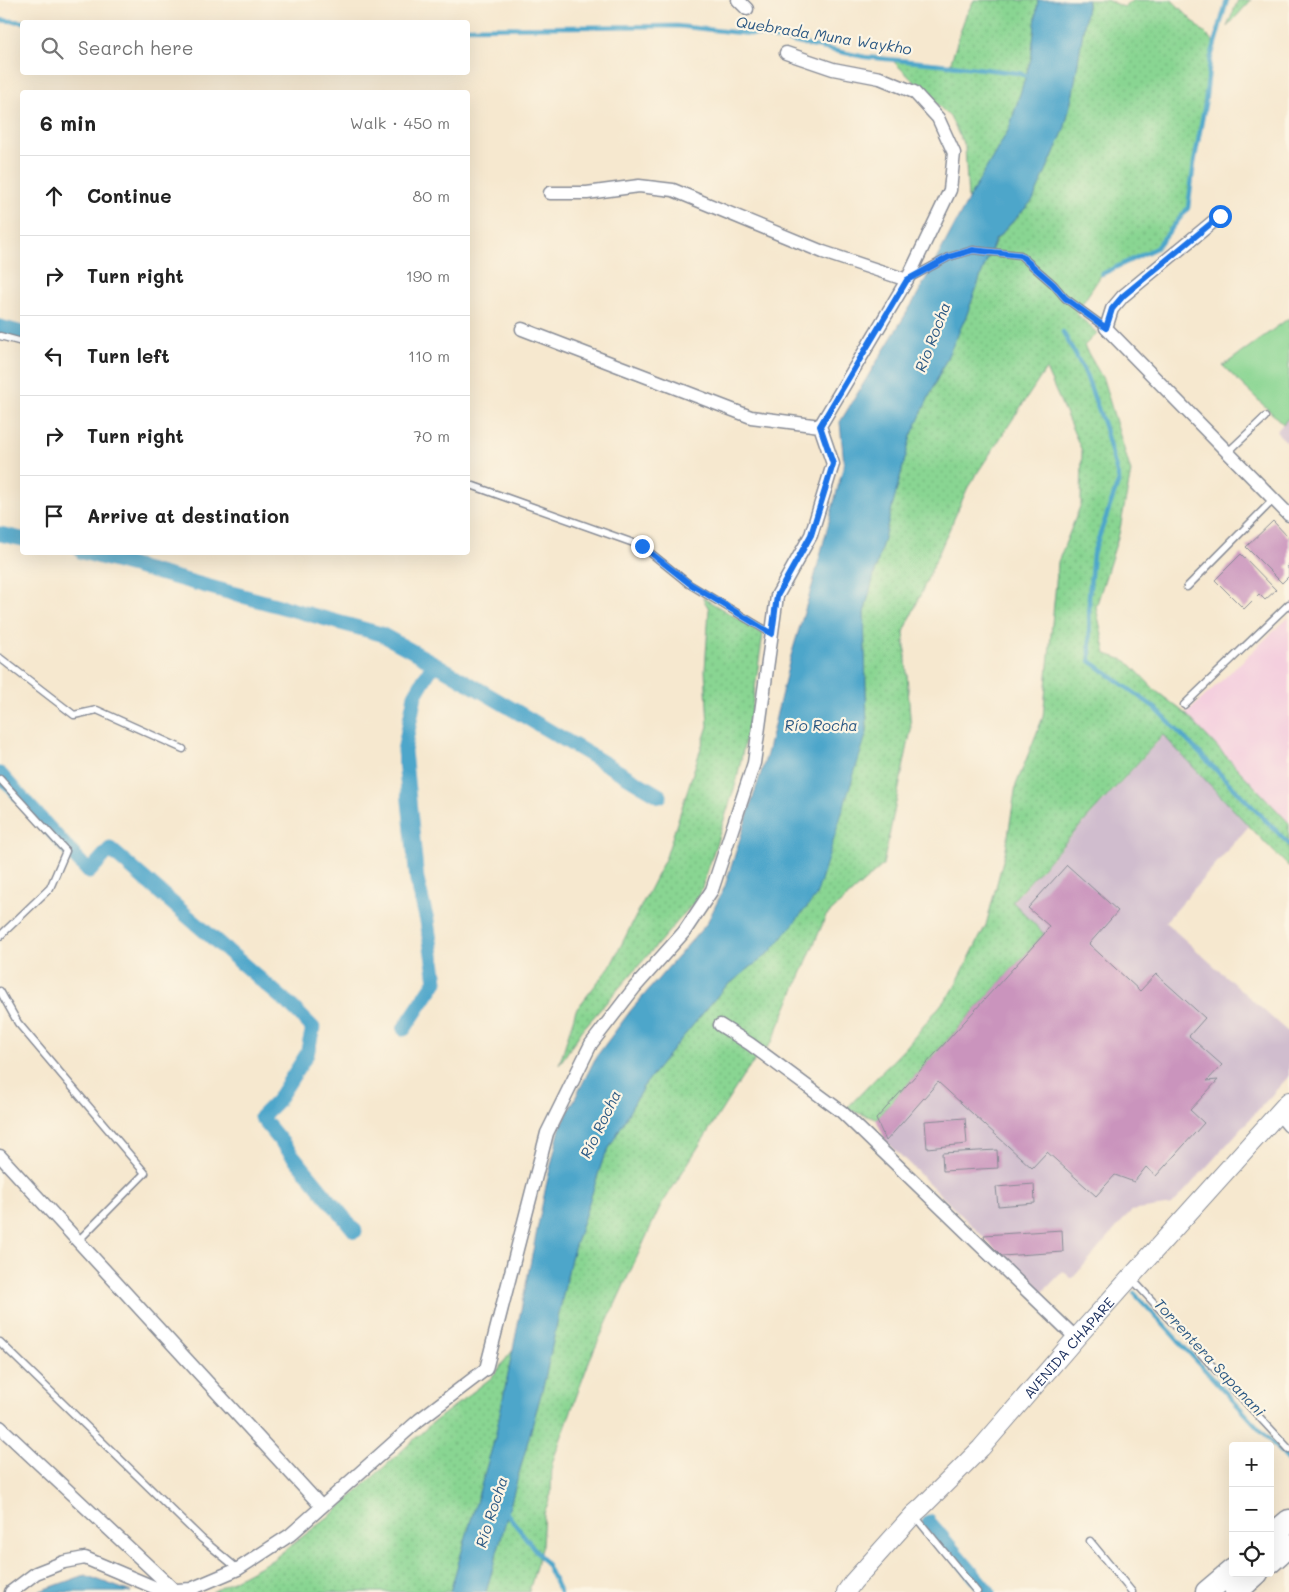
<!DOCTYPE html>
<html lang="en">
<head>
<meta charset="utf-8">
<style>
  body { margin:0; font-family:Mali,sans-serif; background:#f2f2f2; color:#222 }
  .controls { position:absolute; right:15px; bottom:15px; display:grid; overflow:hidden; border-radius:5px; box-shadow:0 5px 20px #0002 }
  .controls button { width:45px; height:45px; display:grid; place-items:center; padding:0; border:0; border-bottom:1px solid #e0e0e0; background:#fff; color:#222; font:25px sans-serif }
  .stop { position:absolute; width:15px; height:15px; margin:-11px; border:4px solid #1a73e8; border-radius:50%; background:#fff }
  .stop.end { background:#1a73e8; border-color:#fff; box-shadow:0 1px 5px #0008 }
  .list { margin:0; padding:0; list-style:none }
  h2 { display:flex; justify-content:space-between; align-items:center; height:65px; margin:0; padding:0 20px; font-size:21px }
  h2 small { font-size:16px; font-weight:400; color:#767676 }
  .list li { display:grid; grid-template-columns:32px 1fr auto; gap:15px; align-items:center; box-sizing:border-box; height:80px; padding:0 20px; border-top:1px solid #e0e0e0 }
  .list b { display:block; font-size:19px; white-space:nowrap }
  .list em { font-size:16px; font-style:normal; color:#767676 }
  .icon { flex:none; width:28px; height:28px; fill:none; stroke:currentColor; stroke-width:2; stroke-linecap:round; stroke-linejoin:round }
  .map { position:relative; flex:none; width:1289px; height:1592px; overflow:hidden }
  .search { position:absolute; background:#fff; box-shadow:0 5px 20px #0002; left:20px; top:20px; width:450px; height:55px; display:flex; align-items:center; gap:12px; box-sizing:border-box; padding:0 18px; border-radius:5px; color:#767676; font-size:19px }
  .panel { position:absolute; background:#fff; box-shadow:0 5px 20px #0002; left:20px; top:90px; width:450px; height:465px; border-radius:5px }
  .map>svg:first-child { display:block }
  .built { fill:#f4cfde }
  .industrial { fill:#d0bdce }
  .grass { fill:url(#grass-dots); stroke:#528278 }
  .pitch { fill:#89d592; stroke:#528278 }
  .water { fill:#4da6ca; stroke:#346a94 }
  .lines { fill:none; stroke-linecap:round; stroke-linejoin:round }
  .stream { stroke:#4da6ca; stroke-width:4.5 }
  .canal { stroke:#4da6ca; stroke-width:15 }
  .building { fill:#ca94bd }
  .lane-casing { stroke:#888c96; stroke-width:9 }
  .street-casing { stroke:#888c96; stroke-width:15 }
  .secondary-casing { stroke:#888c96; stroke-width:20 }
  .highway-casing { stroke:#888c96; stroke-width:25 }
  .lane { stroke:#fff; stroke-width:6 }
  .street { stroke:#fff; stroke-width:12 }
  .secondary { stroke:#fff; stroke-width:18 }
  .highway { stroke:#fff; stroke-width:22 }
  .route { stroke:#1a73e8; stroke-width:6 }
  .labels { text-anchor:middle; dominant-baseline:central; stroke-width:4.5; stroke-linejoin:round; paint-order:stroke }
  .street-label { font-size:14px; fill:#1b2f5e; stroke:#fcf5e5 }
  .water-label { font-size:15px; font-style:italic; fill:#2c5984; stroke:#fcf5e5 }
</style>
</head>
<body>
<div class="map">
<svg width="1289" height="1592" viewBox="0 0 1289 1592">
  <defs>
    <pattern id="grass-dots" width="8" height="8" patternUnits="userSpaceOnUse" patternTransform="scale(1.25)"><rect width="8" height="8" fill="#89d592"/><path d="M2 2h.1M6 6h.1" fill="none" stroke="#76b780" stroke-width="1.8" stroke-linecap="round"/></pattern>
  </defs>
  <rect width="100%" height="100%" fill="#fcf5e5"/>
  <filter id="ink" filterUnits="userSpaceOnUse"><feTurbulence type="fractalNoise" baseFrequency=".02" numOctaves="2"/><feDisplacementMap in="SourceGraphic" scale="10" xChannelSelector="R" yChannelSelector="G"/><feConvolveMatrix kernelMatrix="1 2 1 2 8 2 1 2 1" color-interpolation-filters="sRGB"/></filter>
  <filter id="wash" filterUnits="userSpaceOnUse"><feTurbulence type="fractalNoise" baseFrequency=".0096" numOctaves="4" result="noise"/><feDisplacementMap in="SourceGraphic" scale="20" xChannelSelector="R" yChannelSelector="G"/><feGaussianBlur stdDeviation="1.12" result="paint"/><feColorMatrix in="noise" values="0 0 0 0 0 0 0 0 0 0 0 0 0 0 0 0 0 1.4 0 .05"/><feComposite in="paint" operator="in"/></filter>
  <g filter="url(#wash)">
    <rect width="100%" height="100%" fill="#f6e8cf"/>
    <path class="built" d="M 1289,617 L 1289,823 L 1186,714 Z"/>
    <path class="industrial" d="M 1289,417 L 1289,444 L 1276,432 Z
      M 1164,735 L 1249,826 L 1165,922 L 1289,1033 L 1289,1076 L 1172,1205 L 1131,1211 L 1072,1279 L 1063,1271 L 1041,1294 L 886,1141 L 876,1119 L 1044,934 L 1012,902 Z"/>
    <path class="grass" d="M 974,0 L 1038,0 L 1031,59 L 1009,129 L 968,200 L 965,147 L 950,117 L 891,59 L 950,65 L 965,17 Z
      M 1088,0 L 1106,0 L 1124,7 L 1133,0 L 1172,0 L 1214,42 L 1210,61 L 1205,104 L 1194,163 L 1188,208 L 1156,248 L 1102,274 L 1076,313 L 1097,333 L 1084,346 L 1103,379 L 1131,472 L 1119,534 L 1096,607 L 1106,654 L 1127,661 L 1156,691 L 1186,714 L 1289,823 L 1289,867 L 1249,826 L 1163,735 L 1012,901 L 1044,934 L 876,1119 L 846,1109 L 907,1046 L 953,990 L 986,925 L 1006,849 L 1016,785 L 1043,717 L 1058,562 L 1081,504 L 1082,451 L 1046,369 L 968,487 L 904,632 L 911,730 L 883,865 L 826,916 L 772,1042 L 747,1070 L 659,1209 L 590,1359 L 552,1463 L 551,1494 L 544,1514 L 542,1545 L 529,1592 L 486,1592 L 544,1383 L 571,1258 L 603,1159 L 643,1087 L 673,1049 L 723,989 L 771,951 L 867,732 L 864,613 L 911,436 L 967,314 L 983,270 L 996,240 L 1033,200 L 1064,130 L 1073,93 Z
      M 1238,0 L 1251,0 L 1227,27 Z
      M 702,597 L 763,634 L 752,708 L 736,783 L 699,897 L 583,1029 L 559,1065 L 576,1010 L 611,965 L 666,857 L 708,726 L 705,670 L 709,609 Z
      M 513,1350 L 495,1438 L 450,1592 L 212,1592 L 272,1560 L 336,1511 L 431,1424 L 491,1378 Z"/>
    <path class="pitch" d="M 1289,318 L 1289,417 L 1283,424 L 1223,366 Z"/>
    <path class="water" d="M 1038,0 L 1088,0 L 1073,93 L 1064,130 L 1033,200 L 995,240 L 983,270 L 967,314 L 911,436 L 864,613 L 867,732 L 816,896 L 771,951 L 723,989 L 673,1049 L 643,1087 L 603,1159 L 571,1258 L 544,1383 L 486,1592 L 450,1592 L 495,1438 L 546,1186 L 560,1128 L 596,1057 L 631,1010 L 707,923 L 725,886 L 767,754 L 790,659 L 813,583 L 844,464 L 840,422 L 915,299 L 968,200 L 1009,129 L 1031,59 Z
      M 85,1575 L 131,1592 L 37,1592 Z"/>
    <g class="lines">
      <path class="stream" d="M 0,20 L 23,22
        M 468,28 L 677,26 L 759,35 L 865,57 L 950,65 L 1018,73 L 1030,77
        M 1102,274 L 1156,248 L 1188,208 L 1194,163 L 1205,104 L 1210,61 L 1227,0
        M 1063,332 L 1085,372 L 1104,425 L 1119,480 L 1093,554 L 1089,597 L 1090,661 L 1154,707 L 1289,844
        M 1134,1293 L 1289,1461
        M 505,1511 L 547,1565 L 560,1592"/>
      <path class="canal" d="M 0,327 L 22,333
        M 0,534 L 22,539
        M 82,552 L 381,634 L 434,663 L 660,796
        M 0,774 L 89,872 L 110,849 L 291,1006 L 313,1028 L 307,1054 L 277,1101 L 261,1117 L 355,1231
        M 404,1029 L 436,981 L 427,921 L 417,880 L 404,751 L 415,695 L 434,663
        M 929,1522 L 988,1592"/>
    </g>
    <g id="blocks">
      <path class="building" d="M 1273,521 L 1289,538 L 1289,564 L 1286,567 L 1289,569 L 1289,576 L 1282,583 L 1246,547 Z
        M 1241,554 L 1276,590 L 1265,600 L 1259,594 L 1244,609 L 1215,580 Z
        M 1067,865 L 1118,911 L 1089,944 L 1140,991 L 1156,974 L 1205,1018 L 1189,1036 L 1222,1065 L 1207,1081 L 1218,1080 L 1190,1110 L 1204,1123 L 1156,1176 L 1146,1167 L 1134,1182 L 1115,1175 L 1096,1196 L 1047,1152 L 1032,1168 L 938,1082 L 886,1141 L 876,1119 L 1044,934 L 1049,926 L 1028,908 Z
        M 965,1118 L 967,1144 L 927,1148 L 925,1121 Z
        M 997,1150 L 998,1168 L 943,1171 L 942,1153 Z
        M 1034,1184 L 1035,1203 L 998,1206 L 996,1187 Z
        M 1062,1230 L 1063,1252 L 1002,1256 L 985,1239 L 984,1235 Z"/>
    </g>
  </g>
  <g filter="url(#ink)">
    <use href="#blocks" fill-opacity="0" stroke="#888c96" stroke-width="1"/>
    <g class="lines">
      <g class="lane-casing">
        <path id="lane" d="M 910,278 L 949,257 L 973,250 L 1020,255 L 1053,284 L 1065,298 L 1106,328
          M 0,336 L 22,342
          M 1228,452 L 1265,417
          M 468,484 L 642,546 L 689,584 L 772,634
          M 1187,587 L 1273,500
          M 0,658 L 74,715 L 97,710 L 183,749
          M 1184,705 L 1289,604
          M 0,779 L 66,851 L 50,888 L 0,936
          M 0,991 L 18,1023 L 145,1173 L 78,1241
          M 1132,1279 L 1289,1449
          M 0,1342 L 202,1539 L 238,1569
          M 914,1515 L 977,1592
          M 1090,1541 L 1132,1592"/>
      </g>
      <g class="street-casing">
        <path id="street" d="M 738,0 L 747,9
          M 550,193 L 587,193 L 639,186 L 673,190 L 823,252 L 907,280
          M 1220,216 L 1123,296 L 1112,309 L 1106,328 L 1289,515
          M 522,329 L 751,417 L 820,426
          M 720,1025 L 750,1044 L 842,1112 L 1076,1338
          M 1278,1113 L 1289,1126
          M 0,1156 L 321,1506
          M 0,1427 L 174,1590
          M 11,1592 L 36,1573 L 64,1562 L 85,1558 L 163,1591 L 191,1589 L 238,1569 L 290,1535 L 419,1420 L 486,1369 L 547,1133 L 591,1044 L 635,987 L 684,932 L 712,890 L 754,763 L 777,596 L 811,535 L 833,464 L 820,426 L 907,280 L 950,190 L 954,153 L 938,118 L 914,92 L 880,78 L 833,69 L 786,53"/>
      </g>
      <g class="secondary-casing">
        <g id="secondary">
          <path id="s1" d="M 846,1592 L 853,1582 L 914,1514 L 922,1507 L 981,1448 L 1076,1338 L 1289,1101"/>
        </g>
      </g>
      <g class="highway-casing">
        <path id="highway" d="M 1270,1537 L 1289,1521
          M 1270,1562 L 1289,1545
          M 1207,1592 L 1233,1570
          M 1236,1592 L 1257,1573"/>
      </g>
      <use href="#lane" class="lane"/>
      <use href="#street" class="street"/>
      <use href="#secondary" class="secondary"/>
      <use href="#highway" class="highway"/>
    </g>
  </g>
  <g class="lines" filter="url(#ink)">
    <path class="route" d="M 642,546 L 690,584 L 772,634 L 777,596 L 811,535 L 833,464 L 820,426 L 907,280 L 949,257 L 973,250 L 1020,255 L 1053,284 L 1065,298 L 1106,328 L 1112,309 L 1123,296 L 1220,216"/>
  </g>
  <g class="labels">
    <g class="street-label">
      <text stroke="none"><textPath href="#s1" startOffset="331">AVENIDA CHAPARE</textPath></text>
    </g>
    <g class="water-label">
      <text transform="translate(824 35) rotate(9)">Quebrada Muna Waykho</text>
      <text transform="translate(932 337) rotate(-69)">Río Rocha</text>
      <text x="821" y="725">Río Rocha</text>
      <text transform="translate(600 1124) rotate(-64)">Río Rocha</text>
      <text transform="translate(1210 1357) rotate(47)">Torrentera Sapanani</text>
      <text transform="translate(491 1512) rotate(-72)">Río Rocha</text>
    </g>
  </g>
</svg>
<div class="controls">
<button>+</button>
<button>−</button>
<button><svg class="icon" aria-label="locate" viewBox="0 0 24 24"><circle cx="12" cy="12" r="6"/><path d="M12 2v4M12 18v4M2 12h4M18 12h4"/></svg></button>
</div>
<div class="stop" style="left:1220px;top:216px"></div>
<div class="stop end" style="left:642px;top:546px"></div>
<div class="search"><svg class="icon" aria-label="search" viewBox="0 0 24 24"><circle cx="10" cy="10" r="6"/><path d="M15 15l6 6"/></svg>Search here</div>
<section class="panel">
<h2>6 min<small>Walk · 450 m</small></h2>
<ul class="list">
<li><svg class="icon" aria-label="ahead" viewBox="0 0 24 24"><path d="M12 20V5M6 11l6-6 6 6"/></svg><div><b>Continue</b></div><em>80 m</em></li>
<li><svg class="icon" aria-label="right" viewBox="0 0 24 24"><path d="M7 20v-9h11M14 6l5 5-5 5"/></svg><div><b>Turn right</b></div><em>190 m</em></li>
<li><svg class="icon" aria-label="left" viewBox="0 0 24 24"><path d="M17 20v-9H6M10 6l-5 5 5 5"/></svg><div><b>Turn left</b></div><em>110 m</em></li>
<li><svg class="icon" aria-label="right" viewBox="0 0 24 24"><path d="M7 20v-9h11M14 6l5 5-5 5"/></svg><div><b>Turn right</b></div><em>70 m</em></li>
<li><svg class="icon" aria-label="arrive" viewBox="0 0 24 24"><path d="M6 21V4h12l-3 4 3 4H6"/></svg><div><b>Arrive at destination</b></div></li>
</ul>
</section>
</div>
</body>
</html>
